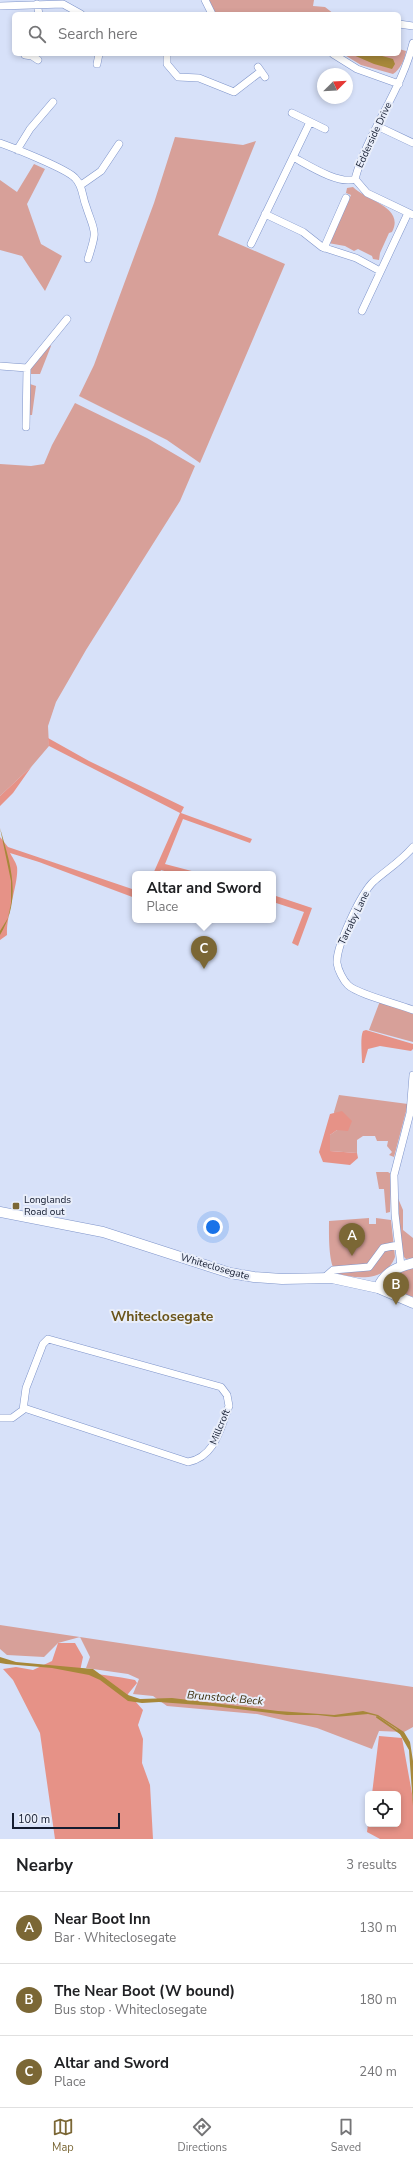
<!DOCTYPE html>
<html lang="en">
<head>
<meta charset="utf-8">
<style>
  body { margin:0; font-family:"Nunito Sans",sans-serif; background:#f2f2f2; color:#202124 }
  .controls { position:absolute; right:12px; bottom:12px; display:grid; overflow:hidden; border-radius:6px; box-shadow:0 2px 6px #0003 }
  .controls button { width:36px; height:36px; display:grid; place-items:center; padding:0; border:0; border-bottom:1px solid #e0e0e0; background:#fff; color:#202124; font:20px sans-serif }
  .compass { position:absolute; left:317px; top:68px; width:36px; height:36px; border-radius:50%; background:#fff; box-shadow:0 2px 6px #0003; rotate:66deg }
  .scale { position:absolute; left:12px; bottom:10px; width:108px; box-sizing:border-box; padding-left:4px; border:2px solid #141c30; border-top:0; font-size:11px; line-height:14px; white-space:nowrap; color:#141c30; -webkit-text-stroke:3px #e9eefa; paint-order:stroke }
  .you { position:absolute; left:213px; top:1227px; width:14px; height:14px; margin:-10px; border:3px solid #fff; border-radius:50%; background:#1a73e8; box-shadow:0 0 0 6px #1a73e833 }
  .badge { display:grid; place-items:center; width:26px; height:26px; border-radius:50%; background:#7b6735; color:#fff; font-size:13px; font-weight:700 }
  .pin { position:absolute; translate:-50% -33px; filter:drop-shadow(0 1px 2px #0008) }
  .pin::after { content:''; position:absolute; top:21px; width:14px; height:12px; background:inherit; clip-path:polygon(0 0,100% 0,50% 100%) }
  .popup { position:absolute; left:132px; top:871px; width:144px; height:52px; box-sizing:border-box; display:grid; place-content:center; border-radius:6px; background:#fff; filter:drop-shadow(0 1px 3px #0005); font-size:13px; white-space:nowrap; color:#757577 }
  .popup b { font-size:15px; color:#202124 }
  .popup::after { content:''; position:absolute; left:50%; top:100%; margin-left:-8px; border:8px solid transparent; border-top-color:#fff }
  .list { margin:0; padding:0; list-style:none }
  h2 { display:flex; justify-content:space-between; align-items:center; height:52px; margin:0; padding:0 16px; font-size:17px }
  h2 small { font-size:13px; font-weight:400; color:#757577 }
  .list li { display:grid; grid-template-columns:26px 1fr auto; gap:12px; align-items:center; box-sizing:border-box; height:72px; padding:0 16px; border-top:1px solid #e0e0e0 }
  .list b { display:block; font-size:15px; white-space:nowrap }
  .list p { margin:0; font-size:13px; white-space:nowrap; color:#757577 }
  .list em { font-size:13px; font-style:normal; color:#757577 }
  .icon { flex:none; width:22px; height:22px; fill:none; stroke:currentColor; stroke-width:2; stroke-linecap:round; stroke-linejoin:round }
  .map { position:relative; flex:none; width:413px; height:1839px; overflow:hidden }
  .search { position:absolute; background:#fff; box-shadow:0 2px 6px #0003; left:12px; right:12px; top:12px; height:44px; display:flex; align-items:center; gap:10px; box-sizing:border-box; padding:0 14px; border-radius:6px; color:#757577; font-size:15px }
  .sheet { height:268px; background:#fff }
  nav { display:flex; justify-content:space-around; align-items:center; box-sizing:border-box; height:56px; border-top:1px solid #e0e0e0; background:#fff; font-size:11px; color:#757577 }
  nav a { display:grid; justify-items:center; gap:2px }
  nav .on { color:#7b6735 }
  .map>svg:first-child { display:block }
  .green { fill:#d7a099 }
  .forest { fill:#e69287 }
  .water { fill:#a7883a }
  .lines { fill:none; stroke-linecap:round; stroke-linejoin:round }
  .stream { stroke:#a7883a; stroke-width:2 }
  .street-casing { stroke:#7e94ca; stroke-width:8 }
  .secondary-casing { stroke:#7e94ca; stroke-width:11 }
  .street { stroke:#fff; stroke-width:7 }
  .secondary { stroke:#fff; stroke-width:10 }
  .poi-dot { fill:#7b6735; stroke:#e9eefa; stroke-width:1.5 }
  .labels { text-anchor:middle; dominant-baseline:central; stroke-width:4; stroke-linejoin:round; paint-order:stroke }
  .street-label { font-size:10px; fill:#141c30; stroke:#e9eefa }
  .poi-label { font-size:10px; fill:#141c30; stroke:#e9eefa; text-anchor:start }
  .water-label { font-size:11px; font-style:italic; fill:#392c09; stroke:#e9eefa }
  .district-label { font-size:14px; font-weight:bold; fill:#6a541a; stroke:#e9eefa }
</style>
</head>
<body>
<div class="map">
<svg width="413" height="1839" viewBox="0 0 413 1839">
  <rect width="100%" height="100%" fill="#d7e1f9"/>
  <path class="green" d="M 209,0 L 314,0 L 313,6 L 325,7 L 334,14 L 215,14 Z
    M 399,49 L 406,51 C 405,59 400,70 393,74 L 361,65 L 343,54 L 399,54 Z
    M 175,137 L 243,145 L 256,141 L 218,235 L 285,264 L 200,463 L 167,440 L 79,396 L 94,365 L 154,203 Z
    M 34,164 L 45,169 L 27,204 L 41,244 L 62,256 L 45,291 L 22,256 L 0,250 L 0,180 L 17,192 Z
    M 353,187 C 367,201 405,207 392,232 L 389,233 L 380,253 L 379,260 L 373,259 L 372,256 L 358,249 L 354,251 L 345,246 L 328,243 L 351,195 L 346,193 L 347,188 Z
    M 49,344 L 51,346 L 40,374 L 31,374 L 30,369 Z
    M 30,384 L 36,386 L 32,415 L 30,415 Z
    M 75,403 L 147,438 L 195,466 L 180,501 L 86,650 L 56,702 L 48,726 L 49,746 L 32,766 L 0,796 L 0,464 L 31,466 L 44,464 L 52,445 Z
    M 380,1001 L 413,1011 L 413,1042 L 369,1030 Z
    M 339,1095 L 408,1104 L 394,1157 L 389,1155 L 392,1152 L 387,1146 L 388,1141 L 377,1141 L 375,1136 L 363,1136 L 357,1140 L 357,1153 L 330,1151 L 330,1135 L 337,1130 L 334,1112 Z
    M 376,1172 L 388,1172 L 391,1174 L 390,1212 L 386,1213 L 384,1189 L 379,1189 Z
    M 397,1196 L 403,1210 L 403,1230 L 413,1238 L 413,1258 L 406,1259 L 403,1256 L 399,1232 Z
    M 369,1218 L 369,1224 L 376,1224 L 376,1218 L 391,1220 L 395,1257 C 387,1278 366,1279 348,1276 C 344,1275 339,1275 336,1272 C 328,1264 329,1232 329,1221 Z
    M 413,1267 L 413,1297 L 390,1289 L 389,1282 L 393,1275 Z
    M 0,1625 L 413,1687 L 413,1727 L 404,1732 L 379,1731 L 372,1749 L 317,1728 L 257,1714 L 167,1706 L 153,1696 L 133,1694 L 139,1679 L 128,1674 L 86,1668 L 90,1657 L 80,1637 L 58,1643 L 44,1657 L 7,1655 L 0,1649 Z"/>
  <path class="forest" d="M 48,738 L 89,761 L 184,807 L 181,813 L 252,839 L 250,843 L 183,819 L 165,864 L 203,874 L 175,874 L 161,870 L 159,874 L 153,874 L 180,813 L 49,746 Z
    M 32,766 L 13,793 L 0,806 L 0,796 Z
    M 0,837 L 8,847 L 135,890 L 135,898 L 39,862 L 10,853 C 12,857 16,862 17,867 C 19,882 6,915 7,935 L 0,940 Z
    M 273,895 L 312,908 L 298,946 L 292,943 L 304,912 L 273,902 Z
    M 366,1030 L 413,1044 L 413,1049 L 411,1051 L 380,1046 L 368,1049 L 364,1063 L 362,1063 C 362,1054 360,1038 363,1031 Z
    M 342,1111 L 352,1121 L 348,1131 L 337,1130 L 330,1135 L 330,1151 L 357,1153 L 358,1158 L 350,1165 L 323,1162 L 319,1152 L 330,1114 Z
    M 58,1643 L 75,1643 L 83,1657 L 80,1671 C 98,1675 117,1676 135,1680 L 137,1683 L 128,1694 L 129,1698 L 135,1701 L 143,1710 L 138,1725 L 143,1739 L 142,1763 L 150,1785 L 153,1839 L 55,1839 L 40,1733 L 13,1680 L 3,1669 L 16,1667 L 33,1670 L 52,1661 Z
    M 379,1736 L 402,1738 L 413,1799 L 413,1839 L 380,1839 L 367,1832 L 368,1824 L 398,1824 L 398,1794 L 372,1794 Z"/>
  <path class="water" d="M 351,54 L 375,54 L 393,59 L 395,64 L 392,69 L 374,64 Z
    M 0,828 C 11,866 22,899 0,935 L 0,931 L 8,918 L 11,903 L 11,881 Z
    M 0,1657 L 16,1662 L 93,1669 L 128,1695 L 140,1699 L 172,1698 L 278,1711 L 334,1715 L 363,1711 L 378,1715 L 404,1732 L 410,1742 L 413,1761 L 413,1806 L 409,1750 L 397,1729 L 377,1716 L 368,1714 L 335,1717 L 318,1715 L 287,1715 L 213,1706 L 159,1702 L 142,1703 L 128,1701 L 100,1680 L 89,1675 L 52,1668 L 6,1664 L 0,1663 Z"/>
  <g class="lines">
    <path class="stream" d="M 377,1717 L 400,1733"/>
    <g class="street-casing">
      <path id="street" d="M 205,0 L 212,14
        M 37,4 L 39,14
        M 0,6 L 63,4 L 81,14
        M 399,24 L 413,26
        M 413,43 C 401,92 368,131 355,179 L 367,193 L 413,215
        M 167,54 L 167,64 L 178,77 L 199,78 L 234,92 L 260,72
        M 333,54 L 357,69 L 399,84
        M 25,55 L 32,56 L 38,60
        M 97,64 L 99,54
        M 258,67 L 265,77
        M 292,113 L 325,129
        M 377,126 L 413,143
        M 0,143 C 14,148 67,169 75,178 C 83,186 82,196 86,206 C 95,234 98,228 88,259
        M 17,150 L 30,129 L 53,102
        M 293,157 C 308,165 339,185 355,179
        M 81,185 L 101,171 L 119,144
        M 265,214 L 303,232 L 322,247 L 356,258 L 380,271
        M 251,244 L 310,122
        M 324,248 L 346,198
        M 362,311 L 408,213
        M 0,366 L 27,368 L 26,427
        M 27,368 L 67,319
        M 413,847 C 401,861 388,869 374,881 C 361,893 336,946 337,963 C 338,970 343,980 348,985 C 357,994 398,1004 413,1010
        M 401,1266 L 395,1214 L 394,1175 L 410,1113 L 413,1075
        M 324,1278 L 333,1270 L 369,1267 L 383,1248 L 398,1245
        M 0,1418 L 12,1418 L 23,1410 L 26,1388 L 43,1344 L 48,1339 L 221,1387 L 227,1395 L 229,1406 C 220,1429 215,1457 188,1462 L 24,1408"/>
    </g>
    <g class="secondary-casing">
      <path id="secondary" d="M 0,1212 L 103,1232 L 230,1273 L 254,1277 L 282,1279 L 332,1278 L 378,1288 L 413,1303
        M 378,1288 C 385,1272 397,1267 413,1263"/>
    </g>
    <use href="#street" class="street"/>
    <use href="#secondary" class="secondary"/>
  </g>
  <rect class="poi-dot" x="12" y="1202" width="8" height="8" rx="2"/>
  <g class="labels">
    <g class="street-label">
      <text transform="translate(374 135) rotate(-65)">Edderside Drive</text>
      <text transform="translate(354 918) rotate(-64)">Tarraby Lane</text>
      <text transform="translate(215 1267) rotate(16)">Whiteclosegate</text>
      <text transform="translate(220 1427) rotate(-68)">Millcroft</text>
    </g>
    <g class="poi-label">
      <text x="24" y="1200">Longlands<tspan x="24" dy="12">Road out</tspan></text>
    </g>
    <g class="water-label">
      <text transform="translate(225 1698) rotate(5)">Brunstock Beck</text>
    </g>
    <g class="district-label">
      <text x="162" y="1316">Whiteclosegate</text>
    </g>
  </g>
</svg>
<div class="controls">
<button><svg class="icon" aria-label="locate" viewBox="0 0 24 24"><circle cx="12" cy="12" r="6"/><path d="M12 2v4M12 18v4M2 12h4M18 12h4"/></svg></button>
</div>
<svg class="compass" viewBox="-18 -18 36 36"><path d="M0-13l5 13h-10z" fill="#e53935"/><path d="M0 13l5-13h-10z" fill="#757577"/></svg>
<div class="scale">100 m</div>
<div class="you"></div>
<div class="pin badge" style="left:352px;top:1256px">A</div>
<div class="pin badge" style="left:396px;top:1305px">B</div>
<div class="pin badge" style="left:204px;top:969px">C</div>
<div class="popup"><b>Altar and Sword</b>Place</div>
<div class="search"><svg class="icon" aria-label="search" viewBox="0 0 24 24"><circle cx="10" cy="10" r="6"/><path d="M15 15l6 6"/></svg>Search here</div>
</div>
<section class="sheet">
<h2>Nearby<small>3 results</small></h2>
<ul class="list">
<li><span class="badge">A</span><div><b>Near Boot Inn</b><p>Bar · Whiteclosegate</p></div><em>130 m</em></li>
<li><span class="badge">B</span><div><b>The Near Boot (W bound)</b><p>Bus stop · Whiteclosegate</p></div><em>180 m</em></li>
<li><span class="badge">C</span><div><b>Altar and Sword</b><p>Place</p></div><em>240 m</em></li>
</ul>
</section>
<nav>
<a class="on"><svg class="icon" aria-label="map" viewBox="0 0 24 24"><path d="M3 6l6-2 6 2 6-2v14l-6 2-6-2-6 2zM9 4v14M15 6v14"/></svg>Map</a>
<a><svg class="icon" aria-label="directions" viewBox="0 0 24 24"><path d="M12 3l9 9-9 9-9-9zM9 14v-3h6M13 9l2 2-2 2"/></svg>Directions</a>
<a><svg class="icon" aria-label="saved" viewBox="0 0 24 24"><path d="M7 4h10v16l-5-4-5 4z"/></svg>Saved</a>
</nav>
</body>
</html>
